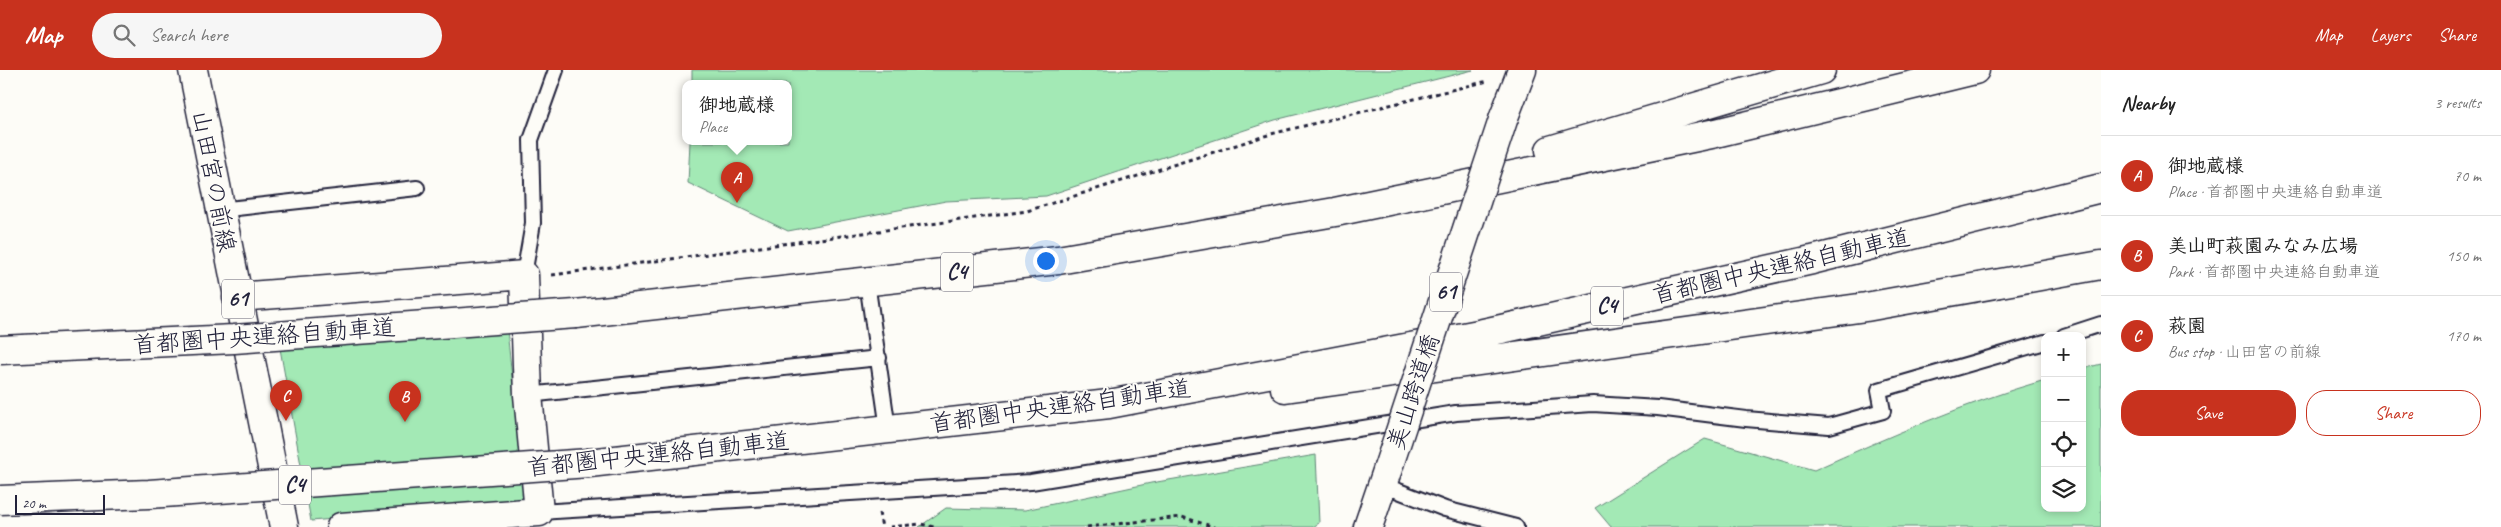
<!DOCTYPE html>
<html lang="en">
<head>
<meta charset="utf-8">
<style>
  body { margin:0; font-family:Caveat,"Klee One",sans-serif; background:#f6f6f6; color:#222 }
  .controls { position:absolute; right:15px; bottom:15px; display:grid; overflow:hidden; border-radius:10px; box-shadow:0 2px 8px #0003 }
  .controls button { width:45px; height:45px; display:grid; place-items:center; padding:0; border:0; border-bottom:1px solid #e0e0e0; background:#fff; color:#222; font:25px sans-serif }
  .scale { position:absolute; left:15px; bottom:12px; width:90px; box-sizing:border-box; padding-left:5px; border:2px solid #22223b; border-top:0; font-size:14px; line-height:18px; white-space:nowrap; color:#22223b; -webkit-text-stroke:4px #fdfcf7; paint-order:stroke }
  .you { position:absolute; left:1045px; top:190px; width:18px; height:18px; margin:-12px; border:4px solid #fff; border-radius:50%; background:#1a73e8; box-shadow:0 0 0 8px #1a73e833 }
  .badge { display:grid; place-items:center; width:32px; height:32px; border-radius:50%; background:#c8321e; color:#fff; font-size:16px; font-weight:700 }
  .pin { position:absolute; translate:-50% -41px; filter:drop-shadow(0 1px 2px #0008) }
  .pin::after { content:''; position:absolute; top:26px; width:18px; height:15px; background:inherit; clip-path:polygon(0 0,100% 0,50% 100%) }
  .popup { position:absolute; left:682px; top:10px; width:110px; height:65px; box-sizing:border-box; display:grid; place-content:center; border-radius:10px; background:#fff; filter:drop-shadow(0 1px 4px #0005); font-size:16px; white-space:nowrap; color:#767676 }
  .popup b { font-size:19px; color:#222 }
  .popup::after { content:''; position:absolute; left:50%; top:100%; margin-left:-10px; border:10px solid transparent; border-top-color:#fff }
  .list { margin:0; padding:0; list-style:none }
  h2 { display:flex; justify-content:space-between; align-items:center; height:65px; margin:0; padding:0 20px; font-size:21px }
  h2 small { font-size:16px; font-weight:400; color:#767676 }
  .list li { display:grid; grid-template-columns:32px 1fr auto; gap:15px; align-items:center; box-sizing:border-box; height:80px; padding:0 20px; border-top:1px solid #e0e0e0 }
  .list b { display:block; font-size:19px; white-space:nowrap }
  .list p { margin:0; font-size:16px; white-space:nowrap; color:#767676 }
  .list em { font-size:16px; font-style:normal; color:#767676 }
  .actions { display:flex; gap:10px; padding:15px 20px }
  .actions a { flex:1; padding:11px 0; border:1px solid #c8321e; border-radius:20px; text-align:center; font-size:18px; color:#c8321e }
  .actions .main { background:#c8321e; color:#fff }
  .icon { flex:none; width:28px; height:28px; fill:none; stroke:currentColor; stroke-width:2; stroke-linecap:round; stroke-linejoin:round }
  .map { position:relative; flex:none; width:2101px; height:457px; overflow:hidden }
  header { display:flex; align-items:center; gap:30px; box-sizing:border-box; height:70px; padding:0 25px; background:#c8321e; color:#fff }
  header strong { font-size:24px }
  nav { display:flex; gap:28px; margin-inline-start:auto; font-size:18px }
  .search { width:350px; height:45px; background:#f6f6f6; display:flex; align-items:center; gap:12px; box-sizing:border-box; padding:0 18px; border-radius:28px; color:#767676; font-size:19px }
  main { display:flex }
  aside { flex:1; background:#fff }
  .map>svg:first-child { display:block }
  .green { fill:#a3e9b5; stroke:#628678 }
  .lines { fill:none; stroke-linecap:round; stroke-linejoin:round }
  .service-casing { stroke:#22223b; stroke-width:18 }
  .minor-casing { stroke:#22223b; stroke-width:31 }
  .primary-casing { stroke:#22223b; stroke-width:31 }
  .motorway-casing { stroke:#22223b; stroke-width:31 }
  .path { stroke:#22223b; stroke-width:3; stroke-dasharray:4 4; stroke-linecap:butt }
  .service { stroke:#fdfcf7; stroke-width:14 }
  .minor { stroke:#fdfcf7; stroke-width:28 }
  .primary { stroke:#fdfcf7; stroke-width:28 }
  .motorway { stroke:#fdfcf7; stroke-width:28 }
  .primary-bridge-casing { stroke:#22223b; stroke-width:31; stroke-linecap:butt }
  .motorway-bridge-casing { stroke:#22223b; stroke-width:31; stroke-linecap:butt }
  .primary-bridge { stroke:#fdfcf7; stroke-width:28 }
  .motorway-bridge { stroke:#fdfcf7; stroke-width:28 }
  .labels { text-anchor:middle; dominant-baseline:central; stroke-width:4; stroke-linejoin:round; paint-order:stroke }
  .shield { fill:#fdfcf7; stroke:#646373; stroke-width:1 }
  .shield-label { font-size:22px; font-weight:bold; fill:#22223b }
  .street-label { font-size:24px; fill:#22223b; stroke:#fdfcf7 }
</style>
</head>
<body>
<header>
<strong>Map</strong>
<div class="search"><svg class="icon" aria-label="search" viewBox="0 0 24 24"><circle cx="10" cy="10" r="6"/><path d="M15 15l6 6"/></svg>Search here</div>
<nav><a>Map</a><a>Layers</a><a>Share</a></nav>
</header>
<main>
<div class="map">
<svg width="2101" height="457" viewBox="0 0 2101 457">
  <rect width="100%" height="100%" fill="#fdfcf7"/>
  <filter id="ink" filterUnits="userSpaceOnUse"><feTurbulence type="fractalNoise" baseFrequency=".02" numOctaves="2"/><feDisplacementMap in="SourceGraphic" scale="10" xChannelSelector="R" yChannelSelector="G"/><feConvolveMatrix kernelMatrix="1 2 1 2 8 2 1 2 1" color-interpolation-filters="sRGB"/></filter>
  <g filter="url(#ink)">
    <path class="green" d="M 692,0 L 1473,0 L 1275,50 L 1046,126 L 946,131 L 788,161 L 688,113 L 690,72 L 788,72 L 788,14 L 692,14 Z
      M 507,260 L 525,432 L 311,451 L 279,273 Z
      M 2101,294 L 2101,457 L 1611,457 L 1595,438 L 1705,369 L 1814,400 C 1890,366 1965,333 2045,310 L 2045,438 L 2082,438 L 2082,299 Z
      M 1316,385 L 1319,453 L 1313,457 L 919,457 L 946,438 L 1025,440 L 1151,413 Z"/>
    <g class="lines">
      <g class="service-casing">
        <path id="service" d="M 219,140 L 417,118
          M 524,205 L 533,153 L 531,70 L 556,0
          M 867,212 L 888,359
          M 2064,266 L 2101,254
          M 528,325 L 879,288
          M 1383,415 L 1445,439 L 1516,457
          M 539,442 L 1031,412 L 1456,343 L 1593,334 L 1658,338 L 1746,349 L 1829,356 L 1883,341 L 1879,320 L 2045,272"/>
      </g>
      <g class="minor-casing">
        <path id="minor" d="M 237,227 L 524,205 L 528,325 L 539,442 L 341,457"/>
      </g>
      <g class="primary-casing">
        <path id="primary" d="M 193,0 L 284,457
          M 1504,47 L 1522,0
          M 1368,457 L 1388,398"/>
      </g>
      <g class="motorway-casing">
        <path id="motorway" d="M 1550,80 L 1821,0
          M 576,244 L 1058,190 L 1335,142 L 1716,63 L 1975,0
          M 1285,318 L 1866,237 L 2101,195
          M 589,393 L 1109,334 L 1479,264 L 1812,190 L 2101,118"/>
      </g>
      <path class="path" d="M 552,205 L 1027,141 L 1271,64 L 1488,11
        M 879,443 L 882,457
        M 890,457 L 921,454 L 934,457
        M 1087,457 L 1182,447 L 1214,457"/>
      <use href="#service" class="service"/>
      <use href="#minor" class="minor"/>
      <use href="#primary" class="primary"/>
      <use href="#motorway" class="motorway"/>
      <g class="primary-bridge-casing">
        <path id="primary-bridge" d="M 1388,398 L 1504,47"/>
      </g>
      <g class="motorway-bridge-casing">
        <path id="motorway-bridge" d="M 0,280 L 234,269 L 576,244
          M 0,430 L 149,424 L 589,393"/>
      </g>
      <use href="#primary-bridge" class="primary-bridge"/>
      <use href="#motorway-bridge" class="motorway-bridge"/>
    </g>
  </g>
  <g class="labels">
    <g class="shield">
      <rect x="941" y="182.5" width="32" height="39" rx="4"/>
      <rect x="1430" y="202.5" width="32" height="39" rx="4"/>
      <rect x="222" y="209.5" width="32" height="39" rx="4"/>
      <rect x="1591" y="216.5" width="32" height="39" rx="4"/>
      <rect x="279" y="395.5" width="32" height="39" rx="4"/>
    </g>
    <g class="shield-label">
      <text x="957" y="202">C4</text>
      <text x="1446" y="222">61</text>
      <text x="238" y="229">61</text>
      <text x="1607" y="236">C4</text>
      <text x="295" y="415">C4</text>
    </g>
    <g class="street-label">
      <text transform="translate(214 111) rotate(79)">山田宮の前線</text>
      <text transform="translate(1781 196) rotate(-13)">首都圏中央連絡自動車道</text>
      <text transform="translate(264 266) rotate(-4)">首都圏中央連絡自動車道</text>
      <text transform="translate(1413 322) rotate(-72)">美山跨道橋</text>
      <text transform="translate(1060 336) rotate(-8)">首都圏中央連絡自動車道</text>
      <text transform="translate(658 384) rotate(-6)">首都圏中央連絡自動車道</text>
    </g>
  </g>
</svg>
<div class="controls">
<button>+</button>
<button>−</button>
<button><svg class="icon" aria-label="locate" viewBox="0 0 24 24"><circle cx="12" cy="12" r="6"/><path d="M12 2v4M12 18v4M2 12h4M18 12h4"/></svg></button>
<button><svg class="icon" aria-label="layers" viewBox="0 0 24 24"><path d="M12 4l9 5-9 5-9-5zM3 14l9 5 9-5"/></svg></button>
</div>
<div class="scale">20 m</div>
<div class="you"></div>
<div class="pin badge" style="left:737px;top:133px">A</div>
<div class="popup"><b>御地蔵様</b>Place</div>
<div class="pin badge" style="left:405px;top:352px">B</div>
<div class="pin badge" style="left:286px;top:351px">C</div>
</div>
<aside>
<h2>Nearby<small>3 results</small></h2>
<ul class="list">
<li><span class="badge">A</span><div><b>御地蔵様</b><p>Place · 首都圏中央連絡自動車道</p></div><em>70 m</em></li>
<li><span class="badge">B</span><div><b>美山町萩園みなみ広場</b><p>Park · 首都圏中央連絡自動車道</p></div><em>150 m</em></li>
<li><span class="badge">C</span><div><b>萩園</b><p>Bus stop · 山田宮の前線</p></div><em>170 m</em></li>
</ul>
<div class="actions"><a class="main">Save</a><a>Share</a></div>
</aside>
</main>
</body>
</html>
